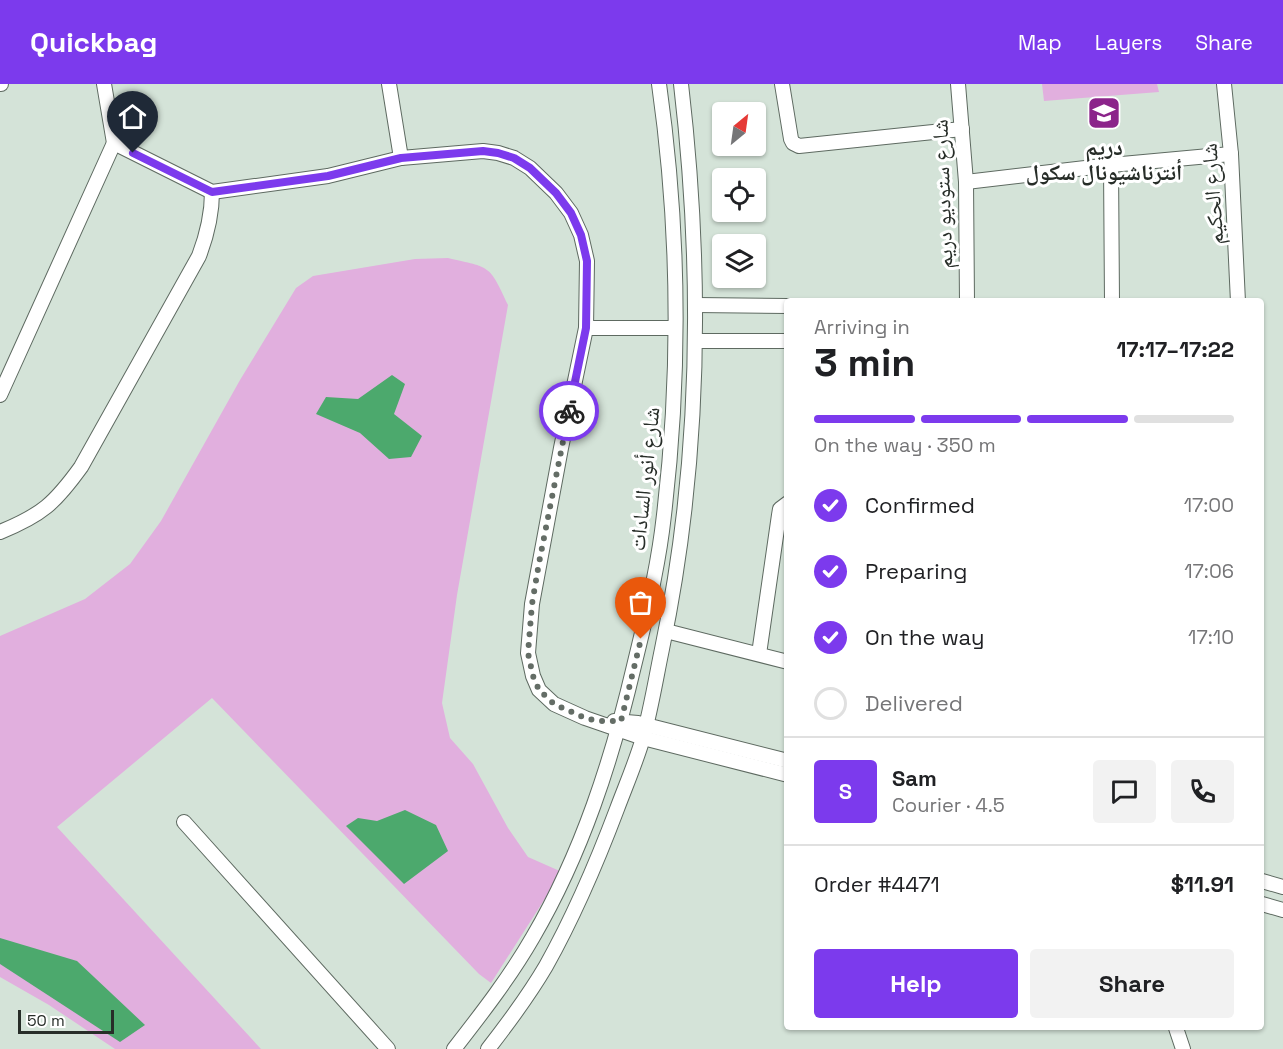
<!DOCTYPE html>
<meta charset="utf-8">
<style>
:root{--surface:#fff;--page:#f2f2f2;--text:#202124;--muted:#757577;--line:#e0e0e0;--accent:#7c3aed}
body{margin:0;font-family:"Space Grotesk","Noto Naskh Arabic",sans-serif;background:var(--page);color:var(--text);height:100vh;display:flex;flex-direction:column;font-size:22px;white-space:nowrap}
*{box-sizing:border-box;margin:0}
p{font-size:20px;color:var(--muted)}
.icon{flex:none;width:33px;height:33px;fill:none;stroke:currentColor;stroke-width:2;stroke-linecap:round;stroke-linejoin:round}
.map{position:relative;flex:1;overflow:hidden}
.panel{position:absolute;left:784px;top:214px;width:480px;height:732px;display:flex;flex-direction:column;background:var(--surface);border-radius:6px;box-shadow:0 2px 4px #0004}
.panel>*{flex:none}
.needle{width:39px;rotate:29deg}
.tools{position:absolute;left:712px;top:18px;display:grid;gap:12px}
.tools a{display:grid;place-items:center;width:54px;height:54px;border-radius:6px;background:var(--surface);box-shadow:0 2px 4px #0004;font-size:30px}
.scale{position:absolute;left:18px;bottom:15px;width:96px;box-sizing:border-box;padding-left:6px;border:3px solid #272d28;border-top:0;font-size:16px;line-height:21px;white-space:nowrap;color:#272d28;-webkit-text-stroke:4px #fff;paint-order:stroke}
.pin{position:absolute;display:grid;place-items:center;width:51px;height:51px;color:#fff;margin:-62px -26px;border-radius:50% 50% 50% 0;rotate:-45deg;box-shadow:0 0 6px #0007}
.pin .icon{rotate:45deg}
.courier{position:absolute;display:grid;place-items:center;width:60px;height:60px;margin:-30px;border:4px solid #7c3aed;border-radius:50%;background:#fff;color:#222;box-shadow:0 2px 8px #0007}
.summary em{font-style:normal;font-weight:700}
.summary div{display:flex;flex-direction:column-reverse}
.summary{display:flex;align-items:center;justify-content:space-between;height:102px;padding:0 30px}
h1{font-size:39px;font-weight:700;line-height:45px}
.bar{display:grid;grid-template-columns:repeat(4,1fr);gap:9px 6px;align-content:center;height:72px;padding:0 30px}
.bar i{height:8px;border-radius:4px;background:var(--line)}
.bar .selected{background:var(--accent)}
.bar p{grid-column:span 4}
.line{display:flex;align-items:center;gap:15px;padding:0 30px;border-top:2px solid var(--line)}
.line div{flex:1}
.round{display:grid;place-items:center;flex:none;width:63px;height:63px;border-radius:6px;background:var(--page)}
ol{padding:0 30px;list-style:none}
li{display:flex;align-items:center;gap:18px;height:66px}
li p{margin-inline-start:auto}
li .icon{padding:6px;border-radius:50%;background:var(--accent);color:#fff;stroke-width:4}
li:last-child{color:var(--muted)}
li i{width:33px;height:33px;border:3px solid var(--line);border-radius:50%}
.primary-button{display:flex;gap:12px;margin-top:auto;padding:12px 30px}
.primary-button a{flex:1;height:69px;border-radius:6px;background:var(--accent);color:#fff;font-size:24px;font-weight:700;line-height:69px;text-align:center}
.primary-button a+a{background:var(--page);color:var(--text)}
header{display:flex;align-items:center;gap:36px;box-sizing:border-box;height:84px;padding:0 30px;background:var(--accent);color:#fff}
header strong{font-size:28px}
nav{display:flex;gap:33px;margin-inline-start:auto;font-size:21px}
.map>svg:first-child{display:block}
.green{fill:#e1afde}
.water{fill:#4ca96d}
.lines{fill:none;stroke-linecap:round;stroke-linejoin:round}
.street-casing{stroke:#5e6a61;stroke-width:16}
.street{stroke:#fff;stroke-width:14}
.done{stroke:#646d66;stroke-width:6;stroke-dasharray:0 10.8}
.route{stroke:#7c3aed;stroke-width:8}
.labels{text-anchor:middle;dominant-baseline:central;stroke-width:6;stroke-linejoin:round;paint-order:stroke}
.poi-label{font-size:22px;font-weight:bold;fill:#272d28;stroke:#fff}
.street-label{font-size:22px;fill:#272d28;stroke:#fff}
</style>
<header>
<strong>Quickbag</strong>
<nav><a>Map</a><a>Layers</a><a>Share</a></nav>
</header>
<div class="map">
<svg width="1283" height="965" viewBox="0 0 1283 965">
<rect width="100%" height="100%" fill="#d4e3d8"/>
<g class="green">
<polygon points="1042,0 1157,0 1159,8 1044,17"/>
<path d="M448,174C491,184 489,180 508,221L457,511L442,619L450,654L473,680L508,744L528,773L562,788L491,899L479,890L212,614L57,743L261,965H115L49,921L0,893V552L85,515L130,480L161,437L240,296L296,204L313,192L415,175Z"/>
</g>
<g class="water">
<polygon points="392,291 405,300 394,330 422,352 411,373 389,375 360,349 316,330 326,313 358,315"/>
<polygon points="405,726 436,741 448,767 404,800 346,742 358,734 377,737"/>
<polygon points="0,854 77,877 145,941 120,958 0,880"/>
</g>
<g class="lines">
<defs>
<g id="street">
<polyline points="0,0 1,0"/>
<polyline points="104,0 114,59 212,108 328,92 401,74 483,67 498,69 514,74 530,84 556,109 571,129 581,151 587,177 586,244 561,364 532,520 528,569 533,592 539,606 554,620 585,634 643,654 788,691"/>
<polyline points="389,0 401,74"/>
<polyline points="782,0 791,55 793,59 799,62 962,45"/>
<polyline points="958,0 966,98 967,218"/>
<polyline points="1224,0 1231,70 1238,218"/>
<polyline points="1111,81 1112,218"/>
<polyline points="966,98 1111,81 1231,70"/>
<polyline points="696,221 788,222"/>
<polyline points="586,244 675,244"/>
<polyline points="695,257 788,257"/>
<polyline points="0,311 114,59"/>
<path d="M0,448C42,431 55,419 81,383L199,172C207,151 212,131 212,108"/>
<polyline points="666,547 788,578"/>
<polyline points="759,570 779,431 780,425 788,419"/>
<polyline points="614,637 638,639 788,677"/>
<polyline points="184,738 388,965"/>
<polyline points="1262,797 1283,803"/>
<polyline points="1262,820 1283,826"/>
<polyline points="1176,944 1183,965"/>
<path d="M454,965C482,929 510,893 533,853C582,769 612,676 634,582C645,537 656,492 662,447C681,299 680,148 659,0"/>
<path d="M488,965C509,938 529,911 546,882C574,832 597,778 617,725C626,701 636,678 643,654C651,625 656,594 662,565C701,379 703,188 681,0"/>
</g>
</defs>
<use href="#street" class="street-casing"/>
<use href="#street" class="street"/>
</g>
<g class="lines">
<polyline class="done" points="569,327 539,479 532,520 528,569 533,592 539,606 554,620 585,634 597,637 621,637 641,555"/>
<polyline class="route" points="133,69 212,108 328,92 401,74 483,67 498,69 514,74 530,84 556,109 571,129 581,151 587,177 586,244 569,327"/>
</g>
<defs>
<symbol id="school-square" viewBox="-11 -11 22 22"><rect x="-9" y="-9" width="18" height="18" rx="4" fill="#8b248a" stroke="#fff"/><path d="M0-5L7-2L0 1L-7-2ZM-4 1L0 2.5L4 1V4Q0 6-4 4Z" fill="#fff"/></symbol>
</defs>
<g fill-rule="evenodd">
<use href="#school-square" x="1085" y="10" width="38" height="38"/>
</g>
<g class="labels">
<g class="poi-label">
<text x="1104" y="63">دريم<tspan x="1104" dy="25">أنترناشيونال سكول</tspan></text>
</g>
<g class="street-label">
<text transform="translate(942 110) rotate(-92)">شارع ستوديو دريم</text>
<text transform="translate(1212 110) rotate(-94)">شارع الحكيم</text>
<text transform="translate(644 395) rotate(-84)">شارع أنور السادات</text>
</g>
</g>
</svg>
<div class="tools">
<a><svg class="needle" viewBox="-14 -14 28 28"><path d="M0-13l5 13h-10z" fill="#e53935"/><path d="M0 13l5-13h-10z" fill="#757577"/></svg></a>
<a><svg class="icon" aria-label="locate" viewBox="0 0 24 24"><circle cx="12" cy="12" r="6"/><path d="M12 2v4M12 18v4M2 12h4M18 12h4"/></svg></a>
<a><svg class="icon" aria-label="layers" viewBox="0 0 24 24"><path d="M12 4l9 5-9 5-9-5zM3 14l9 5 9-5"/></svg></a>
</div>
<div class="scale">50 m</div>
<div class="pin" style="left:641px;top:555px;background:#ea580c"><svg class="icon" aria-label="bag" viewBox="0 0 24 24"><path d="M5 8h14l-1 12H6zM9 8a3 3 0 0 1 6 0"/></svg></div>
<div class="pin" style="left:133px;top:69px;background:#1f2937"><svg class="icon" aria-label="home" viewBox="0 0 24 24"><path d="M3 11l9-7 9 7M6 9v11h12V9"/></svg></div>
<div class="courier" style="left:569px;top:327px"><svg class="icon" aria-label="bike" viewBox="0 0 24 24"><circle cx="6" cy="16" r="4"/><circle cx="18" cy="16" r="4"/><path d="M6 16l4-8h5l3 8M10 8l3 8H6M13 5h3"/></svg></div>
<section class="panel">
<div class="summary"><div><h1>3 min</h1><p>Arriving in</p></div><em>17:17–17:22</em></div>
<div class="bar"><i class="selected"></i><i class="selected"></i><i class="selected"></i><i></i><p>On the way · 350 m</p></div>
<ol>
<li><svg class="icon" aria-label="check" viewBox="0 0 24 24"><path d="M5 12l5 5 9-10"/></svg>Confirmed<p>17:00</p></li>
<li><svg class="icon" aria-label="check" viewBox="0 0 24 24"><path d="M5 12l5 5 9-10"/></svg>Preparing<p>17:06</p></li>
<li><svg class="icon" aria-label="check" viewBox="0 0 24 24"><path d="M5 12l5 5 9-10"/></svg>On the way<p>17:10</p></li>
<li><i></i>Delivered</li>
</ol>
<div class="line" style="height:108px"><b class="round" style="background:var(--accent);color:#fff">S</b><div><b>Sam</b><p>Courier · 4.5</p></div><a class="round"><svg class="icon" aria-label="chat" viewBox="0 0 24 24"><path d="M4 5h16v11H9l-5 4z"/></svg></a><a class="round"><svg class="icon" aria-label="phone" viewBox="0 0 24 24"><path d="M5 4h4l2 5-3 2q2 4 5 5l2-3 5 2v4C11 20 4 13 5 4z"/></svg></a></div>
<div class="line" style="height:78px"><div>Order #4471</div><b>$11.91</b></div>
<div class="primary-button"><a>Help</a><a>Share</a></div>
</section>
</div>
